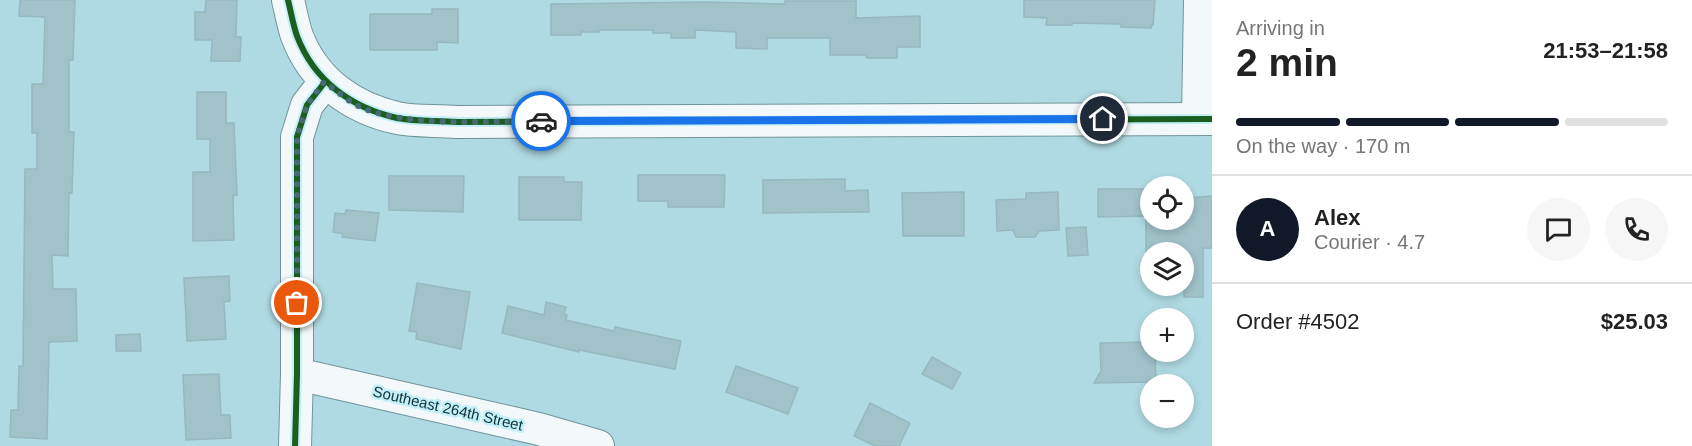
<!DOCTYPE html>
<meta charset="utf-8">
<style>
:root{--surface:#fff;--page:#f6f6f6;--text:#222;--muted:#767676;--line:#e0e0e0;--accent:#111827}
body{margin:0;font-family:Arial,sans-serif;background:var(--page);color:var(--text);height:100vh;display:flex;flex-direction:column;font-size:22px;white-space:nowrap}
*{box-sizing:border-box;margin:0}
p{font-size:20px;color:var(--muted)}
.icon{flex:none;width:33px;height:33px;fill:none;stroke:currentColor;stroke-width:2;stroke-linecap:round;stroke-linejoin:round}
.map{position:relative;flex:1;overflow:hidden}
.panel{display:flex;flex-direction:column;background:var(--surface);width:480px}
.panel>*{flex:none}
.fabs{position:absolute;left:1140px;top:176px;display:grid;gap:12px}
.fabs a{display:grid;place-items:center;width:54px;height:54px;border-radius:50%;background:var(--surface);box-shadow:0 3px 9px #0003;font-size:30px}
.pin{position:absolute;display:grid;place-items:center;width:51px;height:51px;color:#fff;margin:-26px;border:3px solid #fff;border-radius:50%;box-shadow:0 2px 6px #0007}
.courier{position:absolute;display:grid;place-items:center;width:60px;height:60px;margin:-30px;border:4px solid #1a73e8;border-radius:50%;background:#fff;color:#222;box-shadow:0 2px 8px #0007}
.overview em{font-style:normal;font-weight:600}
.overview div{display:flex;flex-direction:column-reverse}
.overview{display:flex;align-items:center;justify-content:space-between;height:102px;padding:0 24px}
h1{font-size:39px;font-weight:600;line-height:45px}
.bar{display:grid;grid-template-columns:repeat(4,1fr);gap:9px 6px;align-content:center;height:72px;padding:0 24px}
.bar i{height:8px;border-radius:4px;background:var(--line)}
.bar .on{background:var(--accent)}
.bar p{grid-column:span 4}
.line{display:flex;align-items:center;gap:15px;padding:0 24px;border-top:2px solid var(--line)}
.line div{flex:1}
.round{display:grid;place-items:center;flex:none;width:63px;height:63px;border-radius:32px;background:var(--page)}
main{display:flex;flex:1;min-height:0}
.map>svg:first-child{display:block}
.building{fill:#a1c2c9;stroke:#97b8c0;stroke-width:1.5}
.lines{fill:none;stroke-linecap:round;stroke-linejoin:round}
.minor-casing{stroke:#71949a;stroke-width:34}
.minor{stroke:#f3f9fb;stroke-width:32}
.cycleway-casing{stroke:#c3eff9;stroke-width:10}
.cycleway{stroke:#1b5e20;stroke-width:6}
.done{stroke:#496c74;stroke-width:6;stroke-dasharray:0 10.8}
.route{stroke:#1a73e8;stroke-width:8}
.labels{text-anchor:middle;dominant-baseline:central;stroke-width:5;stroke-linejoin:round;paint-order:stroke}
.street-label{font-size:15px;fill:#113138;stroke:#c3eff9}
</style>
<main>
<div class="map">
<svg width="1212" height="446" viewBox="0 0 1212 446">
<rect width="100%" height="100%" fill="#b0dae3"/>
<g class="building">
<polygon points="20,0 75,0 73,60 69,60 69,132 74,132 72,193 69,193 68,256 52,255 53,289 76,289 77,341 49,342 47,439 10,437 11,410 18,410 19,366 23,366 25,169 37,169 37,133 32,133 32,84 43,84 45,17 19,16"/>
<polygon points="206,0 237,0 236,37 241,37 240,61 211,61 212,40 195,40 195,12 205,12"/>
<polygon points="1024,0 1155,0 1153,25 1151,25 1151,28 1121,27 1121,24 1072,23 1072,25 1046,25 1047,18 1024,17"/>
<polygon points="785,1 856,1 856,18 920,16 920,47 897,47 897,58 867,58 865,55 830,55 830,38 767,38 767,49 736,48 736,32 695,30 695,38 671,38 671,33 653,33 653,30 599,30 599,32 581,32 581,35 551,35 551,4 706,2 785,4"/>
<polygon points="432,9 458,9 458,43 437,42 437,50 370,50 370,14 432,14"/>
<polygon points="197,92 226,92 226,123 234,123 237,195 233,195 234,240 193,241 193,172 210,172 210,139 197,139"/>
<polygon points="638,175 725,175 724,207 668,207 668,201 638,201"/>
<polygon points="389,176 464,176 463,212 389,210"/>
<polygon points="519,177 564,177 564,182 582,182 581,220 519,220"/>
<polygon points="845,179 845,191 868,190 869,212 763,213 763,180"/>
<polygon points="1098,189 1150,189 1150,216 1098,217"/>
<polygon points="964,192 964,236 903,236 902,193"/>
<polygon points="1058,192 1059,230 1039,231 1035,237 1016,237 1013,230 997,231 996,200 1026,199 1026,193"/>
<polygon points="1212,196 1212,248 1203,248 1203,297 1184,297 1184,252 1146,252 1146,219 1184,219 1184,216 1188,216 1187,198"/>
<polygon points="346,210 379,213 375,241 342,237 343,234 333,232 335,213 345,214"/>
<polygon points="1086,227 1088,255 1068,256 1066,228"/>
<polygon points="229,276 230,301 224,302 226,339 187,341 184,278"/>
<polygon points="417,283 470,292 461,349 416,339 417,332 409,331"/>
<polygon points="546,302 566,307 564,314 567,315 566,320 614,331 615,327 681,341 675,369 579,350 579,352 502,333 508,306 544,315"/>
<polygon points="140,334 141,351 116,351 116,335"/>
<polygon points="1150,342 1150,351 1155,351 1156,382 1094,383 1101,371 1100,343"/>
<polygon points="932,357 961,373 952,389 922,374"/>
<polygon points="736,366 798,388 788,414 726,392"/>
<polygon points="219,374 221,415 230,415 231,438 186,440 183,375"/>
<polygon points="870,403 910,423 899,446 875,446 854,436"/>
</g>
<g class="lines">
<defs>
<g id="minor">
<path d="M288,0C291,12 293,25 297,36C314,81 352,108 397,118C416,122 438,120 457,122L1212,119"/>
<polyline points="1198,119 1200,0"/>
<polyline points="297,374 539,429 598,446"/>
<polyline points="295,446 297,374 297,137 307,105 325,82"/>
</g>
</defs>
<use href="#minor" class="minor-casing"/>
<use href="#minor" class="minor"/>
<defs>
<g id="cycleway">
<path d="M288,0C291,12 293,25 297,36C314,81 352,108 397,118C416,122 438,120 457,122L1212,119"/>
<polyline points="295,446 297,374 297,137 307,105 325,82"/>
</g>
</defs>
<use href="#cycleway" class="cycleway-casing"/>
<use href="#cycleway" class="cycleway"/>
</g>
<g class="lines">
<path class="done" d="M297,303V137L307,105L324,82C335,89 346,100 358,106C404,128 489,121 541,121"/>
<polyline class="route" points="541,121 1103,119"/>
</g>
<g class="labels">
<g class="street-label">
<text transform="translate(448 408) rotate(13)">Southeast 264th Street</text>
</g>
</g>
</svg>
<div class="fabs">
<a><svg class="icon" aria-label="locate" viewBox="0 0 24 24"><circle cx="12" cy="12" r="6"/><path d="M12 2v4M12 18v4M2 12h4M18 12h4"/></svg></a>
<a><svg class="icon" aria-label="layers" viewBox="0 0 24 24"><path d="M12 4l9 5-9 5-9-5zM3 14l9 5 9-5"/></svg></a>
<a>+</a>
<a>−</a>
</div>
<div class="pin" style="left:297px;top:303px;background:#ea580c"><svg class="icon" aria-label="bag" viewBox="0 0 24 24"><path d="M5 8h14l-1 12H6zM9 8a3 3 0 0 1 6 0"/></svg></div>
<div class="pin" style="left:1103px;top:119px;background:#1f2937"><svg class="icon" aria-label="home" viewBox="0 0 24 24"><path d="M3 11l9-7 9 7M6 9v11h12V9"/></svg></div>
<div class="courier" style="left:541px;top:121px"><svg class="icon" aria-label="car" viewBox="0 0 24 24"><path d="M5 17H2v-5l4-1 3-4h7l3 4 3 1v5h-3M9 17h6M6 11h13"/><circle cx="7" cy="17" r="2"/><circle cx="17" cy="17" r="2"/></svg></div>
</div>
<section class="panel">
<div class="overview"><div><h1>2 min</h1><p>Arriving in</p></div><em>21:53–21:58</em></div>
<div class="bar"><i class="on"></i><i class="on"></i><i class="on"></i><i></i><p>On the way · 170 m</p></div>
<div class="line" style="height:108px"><b class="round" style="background:var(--accent);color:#fff">A</b><div><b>Alex</b><p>Courier · 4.7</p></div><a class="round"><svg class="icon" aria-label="chat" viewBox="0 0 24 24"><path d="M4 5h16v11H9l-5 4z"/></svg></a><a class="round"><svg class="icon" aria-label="phone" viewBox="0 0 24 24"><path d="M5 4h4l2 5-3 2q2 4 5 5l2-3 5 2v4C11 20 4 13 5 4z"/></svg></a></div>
<div class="line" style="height:78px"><div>Order #4502</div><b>$25.03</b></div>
</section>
</main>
